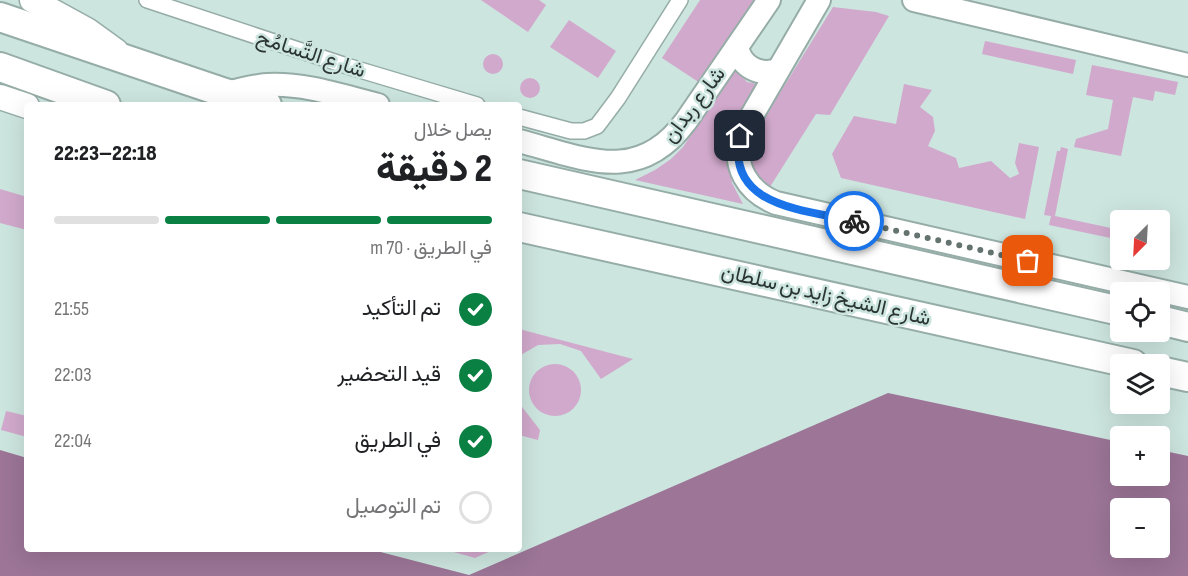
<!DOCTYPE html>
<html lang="ar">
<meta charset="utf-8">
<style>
:root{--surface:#fff;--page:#f2f2f2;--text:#202124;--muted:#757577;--line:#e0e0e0;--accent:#0b8043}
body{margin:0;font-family:"Sofia Sans Condensed",Vazirmatn,sans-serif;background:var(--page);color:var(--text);direction:rtl;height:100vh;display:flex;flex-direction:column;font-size:22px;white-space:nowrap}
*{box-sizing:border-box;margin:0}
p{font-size:20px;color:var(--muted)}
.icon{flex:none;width:33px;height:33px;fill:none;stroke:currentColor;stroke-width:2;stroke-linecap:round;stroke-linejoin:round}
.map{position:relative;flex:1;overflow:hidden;direction:ltr}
.panel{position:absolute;left:24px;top:102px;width:498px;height:450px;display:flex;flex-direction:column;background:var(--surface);border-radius:6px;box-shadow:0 6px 24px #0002;direction:rtl}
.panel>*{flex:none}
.needle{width:39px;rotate:204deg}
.fabs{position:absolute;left:1110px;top:210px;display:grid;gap:12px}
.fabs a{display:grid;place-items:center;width:60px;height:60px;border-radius:6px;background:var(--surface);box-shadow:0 6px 24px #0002;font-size:30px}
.pin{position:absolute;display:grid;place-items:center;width:51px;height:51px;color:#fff;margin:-26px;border-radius:12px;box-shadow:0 3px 9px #0006}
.courier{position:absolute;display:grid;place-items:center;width:60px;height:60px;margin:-30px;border:4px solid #1a73e8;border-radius:50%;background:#fff;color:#222;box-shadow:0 2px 8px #0007}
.head em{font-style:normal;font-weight:800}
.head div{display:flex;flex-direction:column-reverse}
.head{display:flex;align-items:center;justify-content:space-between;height:102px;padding:0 30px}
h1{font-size:39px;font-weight:800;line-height:45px}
.bar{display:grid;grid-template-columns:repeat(4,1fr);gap:9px 6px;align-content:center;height:72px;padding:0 30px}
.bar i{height:8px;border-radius:4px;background:var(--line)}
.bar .current{background:var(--accent)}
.bar p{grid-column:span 4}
ol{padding:0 30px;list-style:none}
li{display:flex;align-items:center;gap:18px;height:66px}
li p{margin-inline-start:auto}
li .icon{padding:6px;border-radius:50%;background:var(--accent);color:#fff;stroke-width:4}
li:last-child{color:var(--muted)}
li i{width:33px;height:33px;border:3px solid var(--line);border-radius:50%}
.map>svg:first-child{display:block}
.green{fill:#d1a9cc}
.water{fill:#9c7597;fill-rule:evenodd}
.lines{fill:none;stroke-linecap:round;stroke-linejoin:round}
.street-casing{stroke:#96ada7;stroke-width:18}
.secondary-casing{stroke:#96ada7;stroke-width:26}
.primary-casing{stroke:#96ada7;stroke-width:27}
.highway-casing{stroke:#96ada7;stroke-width:32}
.street{stroke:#fff;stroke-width:15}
.secondary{stroke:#fff;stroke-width:22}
.primary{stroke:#fff;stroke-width:24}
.highway{stroke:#fff;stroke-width:28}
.done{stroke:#64736f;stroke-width:6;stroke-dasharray:0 10.8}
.route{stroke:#1a73e8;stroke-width:8}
.labels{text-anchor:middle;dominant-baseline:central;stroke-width:5;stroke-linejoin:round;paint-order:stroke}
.street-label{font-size:21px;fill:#2b3532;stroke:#cde5df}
</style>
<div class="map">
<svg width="1188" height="576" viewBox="0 0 1188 576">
<rect width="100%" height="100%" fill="#cde5df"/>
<g class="green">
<polygon points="481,0 539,0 546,5 528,32"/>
<polygon points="700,0 754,0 700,83 662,58"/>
<polygon points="833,7 876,12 889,16 830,115 816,114 763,198 746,180 747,146"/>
<polygon points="569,20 616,51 598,78 550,47"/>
<polygon points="985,41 1076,60 1073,74 982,54"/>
<circle cx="493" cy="64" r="10"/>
<polygon points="1092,65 1178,82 1175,95 1155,91 1153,101 1133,97 1121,156 1074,147 1076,139 1108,129 1113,100 1086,95"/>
<polygon points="735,69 747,82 762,85 729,165 732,183 743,204 635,180 655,170 671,159 683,147"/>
<circle cx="530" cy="88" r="10"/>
<polygon points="904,84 932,90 920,107 933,117 935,131 928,146 956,158 959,168 991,161 1010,178 1019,174 1015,163 1019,143 1039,147 1025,219 841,178 832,154 854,116 896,124"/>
<polygon points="1061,147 1068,149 1055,216 1120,230 1120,240 1049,225 1051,216 1044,215 1057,151 1060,151"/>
<polygon points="0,189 27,197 27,230 0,223"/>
<polygon points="519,329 633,359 601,379 581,351 560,344 538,345 519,356"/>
<circle cx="555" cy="390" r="26"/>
<polygon points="519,403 540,430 538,440 519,435"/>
<polygon points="6,411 27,416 27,437 1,430"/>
<polygon points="443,549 495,549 475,558"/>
</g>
<path class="water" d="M888,393L1120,442V476H1160V450L1188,456V576H0V450L27,458V549H369L469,575ZM1120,508H1160V548H1120Z"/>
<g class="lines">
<defs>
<g id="street">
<polyline points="147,0 350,67 477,105"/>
<polyline points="519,117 571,131 584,131 597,126 618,98 680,0"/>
</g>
<g id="secondary">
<path d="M819,0L740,136C733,167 747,191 776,203L1188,297"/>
<polyline points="914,0 1188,65"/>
<path d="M737,47C741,67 759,76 778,70"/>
<path d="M226,93C240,90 254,86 267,85C305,83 342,96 378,105"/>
<path d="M519,141C584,158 638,186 686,121L769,0"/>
</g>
<g id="primary">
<polyline points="32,0 87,30 116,51"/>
<polyline points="0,97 27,106"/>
</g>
<g id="highway">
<polyline points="0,17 225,93 267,105"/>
<polyline points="0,67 106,105"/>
<polyline points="519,174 1120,311"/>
<polyline points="519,227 1133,364"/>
<polyline points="1160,320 1188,327"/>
<polyline points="1160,371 1188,377"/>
</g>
</defs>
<use href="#street" class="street-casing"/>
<use href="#secondary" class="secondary-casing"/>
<use href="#primary" class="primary-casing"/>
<use href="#highway" class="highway-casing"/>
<use href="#street" class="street"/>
<use href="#secondary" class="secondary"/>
<use href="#primary" class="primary"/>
<use href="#highway" class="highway"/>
</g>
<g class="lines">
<polyline class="done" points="854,221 1028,261"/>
<path class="route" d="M740,136C725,207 805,210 854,221"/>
</g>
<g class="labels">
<g class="street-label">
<text transform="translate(311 54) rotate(18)">شارع التَّسامُح</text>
<text transform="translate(694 105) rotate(-53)">شارع ربدان</text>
<text transform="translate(826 295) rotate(13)">شارع الشيخ زايد بن سلطان</text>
</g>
</g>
</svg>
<div class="fabs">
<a><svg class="needle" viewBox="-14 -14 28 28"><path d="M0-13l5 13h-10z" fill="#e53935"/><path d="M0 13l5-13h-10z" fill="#757577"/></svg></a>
<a><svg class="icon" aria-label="locate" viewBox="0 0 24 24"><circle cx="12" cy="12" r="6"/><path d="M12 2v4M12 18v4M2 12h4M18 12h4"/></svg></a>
<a><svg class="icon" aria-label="layers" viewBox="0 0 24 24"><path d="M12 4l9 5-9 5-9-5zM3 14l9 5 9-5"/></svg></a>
<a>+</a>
<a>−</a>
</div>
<div class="pin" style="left:1028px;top:261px;background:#ea580c"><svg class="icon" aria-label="bag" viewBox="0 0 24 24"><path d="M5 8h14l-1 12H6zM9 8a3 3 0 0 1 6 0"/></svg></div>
<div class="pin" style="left:740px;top:136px;background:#1f2937"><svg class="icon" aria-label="home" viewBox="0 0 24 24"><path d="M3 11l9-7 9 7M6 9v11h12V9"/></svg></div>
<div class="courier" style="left:854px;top:221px"><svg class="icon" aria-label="bike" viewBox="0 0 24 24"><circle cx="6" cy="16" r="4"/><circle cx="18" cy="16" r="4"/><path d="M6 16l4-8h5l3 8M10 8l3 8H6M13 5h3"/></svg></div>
<section class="panel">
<div class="head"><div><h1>2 دقيقة</h1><p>يصل خلال</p></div><em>22:18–22:23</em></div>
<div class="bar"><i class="current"></i><i class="current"></i><i class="current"></i><i></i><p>في الطريق · 70 m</p></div>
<ol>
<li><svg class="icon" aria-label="check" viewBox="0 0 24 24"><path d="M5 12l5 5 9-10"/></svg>تم التأكيد<p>21:55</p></li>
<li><svg class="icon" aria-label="check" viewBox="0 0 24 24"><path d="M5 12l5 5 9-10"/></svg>قيد التحضير<p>22:03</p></li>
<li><svg class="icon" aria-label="check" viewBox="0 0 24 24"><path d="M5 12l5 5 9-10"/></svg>في الطريق<p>22:04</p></li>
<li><i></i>تم التوصيل</li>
</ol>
</section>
</div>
